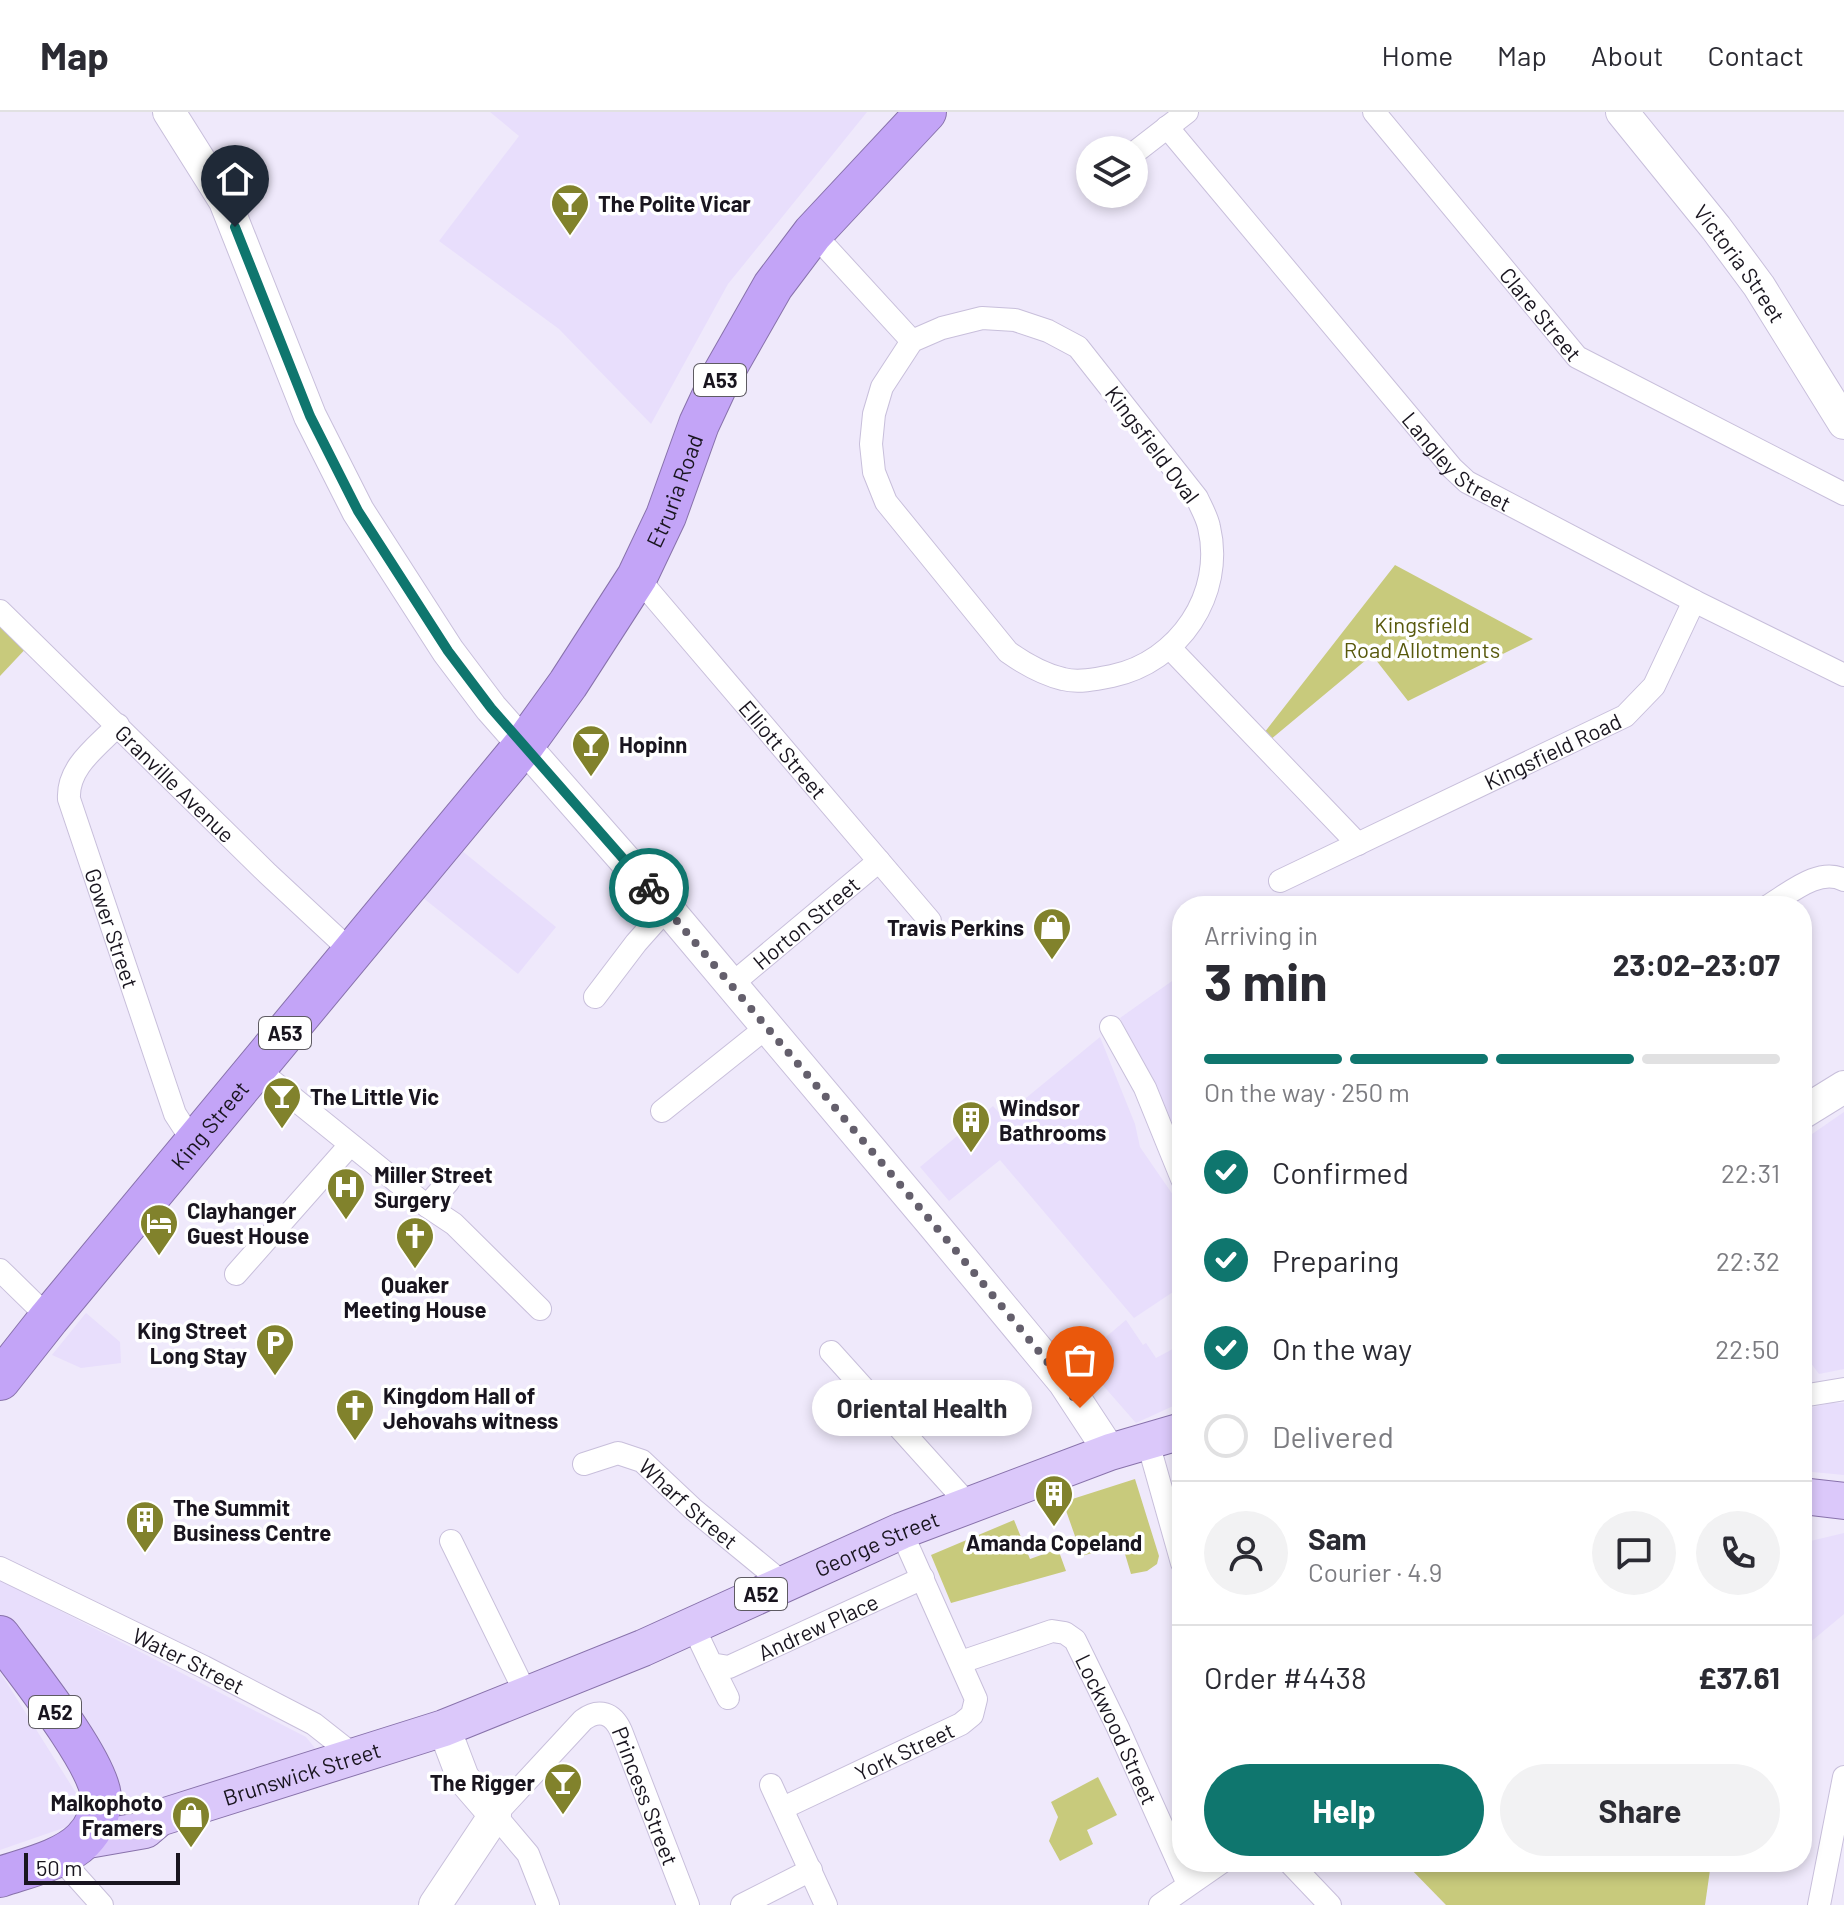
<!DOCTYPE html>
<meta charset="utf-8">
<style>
:root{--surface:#fff;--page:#f2f2f3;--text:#2b2b33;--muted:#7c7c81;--line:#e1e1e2;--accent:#0f766e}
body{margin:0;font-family:Barlow,sans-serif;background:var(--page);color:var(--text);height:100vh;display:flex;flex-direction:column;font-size:30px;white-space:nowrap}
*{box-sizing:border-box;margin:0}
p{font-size:26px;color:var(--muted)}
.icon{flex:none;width:44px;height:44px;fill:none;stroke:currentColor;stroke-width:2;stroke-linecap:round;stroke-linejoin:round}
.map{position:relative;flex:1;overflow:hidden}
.details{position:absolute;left:1172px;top:784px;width:640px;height:976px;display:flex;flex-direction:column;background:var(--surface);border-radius:32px;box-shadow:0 4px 12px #0003}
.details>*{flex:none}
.tools{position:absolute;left:1076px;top:24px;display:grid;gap:16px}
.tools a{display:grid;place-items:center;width:72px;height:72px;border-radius:50%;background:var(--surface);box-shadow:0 4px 12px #0003;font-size:40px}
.scale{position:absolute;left:24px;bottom:20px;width:156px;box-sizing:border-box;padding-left:8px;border:4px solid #19151f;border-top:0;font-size:22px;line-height:28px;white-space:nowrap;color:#19151f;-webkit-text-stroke:6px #fff;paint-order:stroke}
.pin{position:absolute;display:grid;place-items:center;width:68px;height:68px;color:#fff;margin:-82px -34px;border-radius:50% 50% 50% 0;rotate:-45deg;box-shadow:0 0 8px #0007}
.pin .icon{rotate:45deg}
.courier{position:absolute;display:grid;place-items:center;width:80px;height:80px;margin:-40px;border:6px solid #0f766e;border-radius:50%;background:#fff;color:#222;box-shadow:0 2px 10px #0007}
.bubble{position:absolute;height:56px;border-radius:28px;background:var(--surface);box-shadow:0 4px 12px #0003;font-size:26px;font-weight:700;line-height:56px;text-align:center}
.headline em{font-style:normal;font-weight:700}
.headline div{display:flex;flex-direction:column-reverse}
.headline{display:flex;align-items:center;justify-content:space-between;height:136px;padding:0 32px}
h1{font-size:52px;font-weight:700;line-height:60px}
.bar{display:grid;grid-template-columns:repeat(4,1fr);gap:12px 8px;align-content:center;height:96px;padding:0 32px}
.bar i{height:10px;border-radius:6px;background:var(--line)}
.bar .selected{background:var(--accent)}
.bar p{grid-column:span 4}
.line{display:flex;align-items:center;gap:20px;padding:0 32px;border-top:2px solid var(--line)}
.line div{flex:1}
.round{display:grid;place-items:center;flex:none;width:84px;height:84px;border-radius:42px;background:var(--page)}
ol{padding:0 32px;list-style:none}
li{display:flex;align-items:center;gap:24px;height:88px}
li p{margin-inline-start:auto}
li .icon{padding:8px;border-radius:50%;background:var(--accent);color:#fff;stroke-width:4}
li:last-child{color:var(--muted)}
li i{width:44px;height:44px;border:4px solid var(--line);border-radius:50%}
.cta{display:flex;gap:16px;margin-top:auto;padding:16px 32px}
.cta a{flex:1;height:92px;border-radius:48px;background:var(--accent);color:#fff;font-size:32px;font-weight:700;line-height:92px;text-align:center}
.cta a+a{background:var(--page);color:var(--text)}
header{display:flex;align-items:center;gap:48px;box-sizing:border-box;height:112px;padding:0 40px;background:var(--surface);border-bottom:2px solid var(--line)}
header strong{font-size:38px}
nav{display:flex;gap:44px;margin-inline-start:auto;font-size:28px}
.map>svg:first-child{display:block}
.built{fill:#e8defc}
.green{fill:#c8ca7c}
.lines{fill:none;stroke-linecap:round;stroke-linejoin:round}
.street-casing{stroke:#c8bfdb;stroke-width:24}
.secondary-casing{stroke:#c8bfdb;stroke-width:34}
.primary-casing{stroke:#8872ab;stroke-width:38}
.highway-casing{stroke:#8872ab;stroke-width:42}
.street{stroke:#fff;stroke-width:22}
.secondary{stroke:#fff;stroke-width:32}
.primary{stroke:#dbc8fa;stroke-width:36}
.highway{stroke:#c3a4f7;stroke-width:40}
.done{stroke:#645f6c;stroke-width:8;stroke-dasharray:0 14.4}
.route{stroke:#0f766e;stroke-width:10}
.labels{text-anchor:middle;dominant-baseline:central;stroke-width:7;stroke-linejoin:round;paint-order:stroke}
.shield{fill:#fff;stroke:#5e5b62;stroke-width:2}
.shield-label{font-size:20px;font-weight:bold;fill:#19151f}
.poi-label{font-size:22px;font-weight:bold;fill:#19151f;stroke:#fff;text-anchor:start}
.street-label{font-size:22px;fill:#19151f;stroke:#fff}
.park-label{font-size:22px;fill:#58590c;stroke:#fff}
</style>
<header>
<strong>Map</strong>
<nav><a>Home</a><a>Map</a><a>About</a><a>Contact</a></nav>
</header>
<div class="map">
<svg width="1844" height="1793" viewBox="0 0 1844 1793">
<rect width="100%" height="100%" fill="#efe9fb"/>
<g class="built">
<polygon points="490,0 867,0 728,172 651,312 559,217 439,129 519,24"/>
<polygon points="461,738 556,815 518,862 422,785"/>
<polygon points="1182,862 1182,1044 1173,1012 1120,906"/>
<polygon points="1100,925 1135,1012 1140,1035 1182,1096 1182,1174 1134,1206 1000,1048 949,1089 920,1055 993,994 1003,1005"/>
<polygon points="1844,1000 1844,1257 1819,1262 1802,1239 1802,1029"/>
<polygon points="86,1201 120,1230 121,1251 81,1256 52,1243"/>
<polygon points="1126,1208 1143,1233 1146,1231 1156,1246 1182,1232 1182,1290 1136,1311 1080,1247"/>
<polygon points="1830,1291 1844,1291 1844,1363 1802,1359 1802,1298"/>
<polygon points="1844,1421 1844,1502 1802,1537 1802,1431"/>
<polygon points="0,1468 306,1625 319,1641 138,1699 119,1684 0,1506"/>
<polygon points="0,1560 81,1689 78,1706 72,1713 0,1738"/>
</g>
<g class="green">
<polygon points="1395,453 1533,527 1408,589 1372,543 1270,628 1264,621"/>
<polygon points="0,501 32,530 0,564"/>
<polygon points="1135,1367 1159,1444 1157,1452 1147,1459 1131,1462 1122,1432 1082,1444 1063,1390"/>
<polygon points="1014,1408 1030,1447 1058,1437 1066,1459 951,1491 931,1443"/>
<polygon points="1098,1665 1117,1703 1087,1718 1093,1732 1060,1749 1049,1729 1058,1705 1051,1690"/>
<polygon points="1404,1750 1689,1750 1710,1758 1705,1793 1446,1793"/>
</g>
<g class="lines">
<defs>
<g id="street">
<path id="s1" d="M1374,0L1577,245L1844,382"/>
<path id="s2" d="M1167,15L1452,356L1467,370L1694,489L1844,563"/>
<polyline points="1134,41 1187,0"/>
<polyline points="813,121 912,229"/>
<path d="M982,206L1015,208L1048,219L1078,235L1197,386C1201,395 1207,405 1209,415C1225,482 1179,550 1112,564C1097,567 1078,571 1063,567C1042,562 1025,552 1008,540L886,390L874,360L871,332L874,302L882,275L912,229L942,216Z"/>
<path id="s3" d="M637,465L930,809"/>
<path id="s4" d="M0,499L268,762L352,840"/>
<polyline points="1170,536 1358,732"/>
<path id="s5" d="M118,613C97,635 67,655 69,687L175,1002L188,1022L196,1028"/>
<path id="s6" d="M1280,769L1625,604L1654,574L1694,489"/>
<path d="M1768,794C1790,781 1819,755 1844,768"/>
<path id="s7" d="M732,872L879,749"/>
<polyline points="595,885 636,831 667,796"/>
<polyline points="1111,915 1145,976 1182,1067"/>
<polyline points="256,956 427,1094 454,1112 540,1197"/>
<polyline points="662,999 767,915"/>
<polyline points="427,1094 448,1070"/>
<polyline points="0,1158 49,1206"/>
<polyline points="236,1162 350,1033"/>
<polyline points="831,1240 968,1392"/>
<polyline points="1802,1284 1844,1277"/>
<polyline points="1147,1327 1182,1451"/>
<path id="s8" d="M584,1352L618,1341L642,1349L693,1397L783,1471"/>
<polyline points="451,1429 527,1584"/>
<path id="s9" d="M0,1456L204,1555L314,1612L347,1638L363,1642"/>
<path id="s10" d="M693,1514L711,1552L729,1555L923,1466"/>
<path id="s11" d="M961,1550L1052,1519L1065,1521L1075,1528L1118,1616L1188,1772"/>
<polyline points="711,1552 728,1586"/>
<polyline points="771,1673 826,1793"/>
<path id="s12" d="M783,1696L961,1612L972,1603L976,1587L901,1419"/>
<polyline points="58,1744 102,1793"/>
<polyline points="1289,1750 1330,1793"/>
<path id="s13" d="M548,1793L528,1742L495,1703L583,1608C599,1596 613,1601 621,1619L688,1793"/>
<polyline points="742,1793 811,1758"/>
<polyline points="1160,1793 1222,1750"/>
<polyline points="1819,1793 1844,1665"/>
</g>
<g id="secondary">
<polyline points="169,0 225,89 310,304 358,399 448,539 491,596 667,796 933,1112 1064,1270 1110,1340"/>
<path id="s14" d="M1622,0L1716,116L1759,174L1844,311"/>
<polyline points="1802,1001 1844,975"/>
<polyline points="435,1793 495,1703 463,1666 444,1616"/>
</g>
<g id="primary">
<polyline points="1802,1384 1844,1389"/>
<path id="s15" d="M82,1729L145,1718L159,1706L444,1616L643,1536L901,1419L1110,1340L1182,1319"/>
</g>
<g id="highway">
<path id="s16" d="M0,1268L49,1206L524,633L568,572L637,465L666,404L699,312L720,267L773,174L813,121L926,0"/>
<path d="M0,1524C24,1557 97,1647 101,1684C102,1700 94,1717 83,1728C63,1748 26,1756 0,1765"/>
</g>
</defs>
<use href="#street" class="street-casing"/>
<use href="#secondary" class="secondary-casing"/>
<use href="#primary" class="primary-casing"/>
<use href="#highway" class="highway-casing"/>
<use href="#street" class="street"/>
<use href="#secondary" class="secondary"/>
<use href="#primary" class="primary"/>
<use href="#highway" class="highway"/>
</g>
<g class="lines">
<polyline class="done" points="649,776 952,1134 1064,1270 1080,1296"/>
<polyline class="route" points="235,115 310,304 358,399 448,539 491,596 649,776"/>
</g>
<defs>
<symbol id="bar-pin" viewBox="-11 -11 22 30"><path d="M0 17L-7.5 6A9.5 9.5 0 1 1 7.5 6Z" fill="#81822c" stroke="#fff"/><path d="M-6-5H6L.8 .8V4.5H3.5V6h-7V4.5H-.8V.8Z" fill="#fff"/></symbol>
<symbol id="shop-pin" viewBox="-11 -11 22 30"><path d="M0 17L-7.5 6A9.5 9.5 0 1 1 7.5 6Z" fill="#81822c" stroke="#fff"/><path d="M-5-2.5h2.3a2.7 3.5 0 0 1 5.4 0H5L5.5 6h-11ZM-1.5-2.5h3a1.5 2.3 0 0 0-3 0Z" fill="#fff"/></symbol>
<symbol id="building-pin" viewBox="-11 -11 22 30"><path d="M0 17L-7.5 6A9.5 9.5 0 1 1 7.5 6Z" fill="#81822c" stroke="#fff"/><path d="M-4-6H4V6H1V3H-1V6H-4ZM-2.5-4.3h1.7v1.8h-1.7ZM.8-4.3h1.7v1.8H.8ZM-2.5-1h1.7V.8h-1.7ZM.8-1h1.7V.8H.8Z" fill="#fff"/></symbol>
<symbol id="hospital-pin" viewBox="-11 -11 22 30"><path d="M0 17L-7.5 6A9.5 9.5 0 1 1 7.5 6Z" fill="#81822c" stroke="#fff"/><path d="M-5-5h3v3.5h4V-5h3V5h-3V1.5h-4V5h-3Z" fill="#fff"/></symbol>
<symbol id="hotel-pin" viewBox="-11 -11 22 30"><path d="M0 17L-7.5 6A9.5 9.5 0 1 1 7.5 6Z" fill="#81822c" stroke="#fff"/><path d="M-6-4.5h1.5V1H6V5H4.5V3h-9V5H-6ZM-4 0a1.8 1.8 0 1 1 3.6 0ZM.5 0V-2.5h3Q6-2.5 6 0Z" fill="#fff"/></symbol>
<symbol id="church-pin" viewBox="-11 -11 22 30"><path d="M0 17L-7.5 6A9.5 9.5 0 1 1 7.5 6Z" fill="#81822c" stroke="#fff"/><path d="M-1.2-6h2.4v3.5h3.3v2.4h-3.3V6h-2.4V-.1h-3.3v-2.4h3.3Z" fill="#fff"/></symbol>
<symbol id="parking-pin" viewBox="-11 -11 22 30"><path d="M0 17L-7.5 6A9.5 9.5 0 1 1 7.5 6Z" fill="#81822c" stroke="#fff"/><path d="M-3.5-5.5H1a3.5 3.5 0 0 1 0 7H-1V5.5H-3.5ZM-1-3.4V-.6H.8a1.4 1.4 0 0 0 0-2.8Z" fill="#fff"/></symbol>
</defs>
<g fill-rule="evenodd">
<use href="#bar-pin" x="548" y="69" width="44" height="60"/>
<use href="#bar-pin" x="569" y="610" width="44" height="60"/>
<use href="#shop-pin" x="1030" y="793" width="44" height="60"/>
<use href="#bar-pin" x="260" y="962" width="44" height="60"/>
<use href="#building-pin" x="949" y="986" width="44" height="60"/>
<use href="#hospital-pin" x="324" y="1053" width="44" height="60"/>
<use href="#hotel-pin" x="137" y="1089" width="44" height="60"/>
<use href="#church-pin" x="393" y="1102" width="44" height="60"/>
<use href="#parking-pin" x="253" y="1209" width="44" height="60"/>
<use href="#church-pin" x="333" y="1274" width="44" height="60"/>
<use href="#building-pin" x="1032" y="1360" width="44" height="60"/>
<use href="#building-pin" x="123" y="1386" width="44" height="60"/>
<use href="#bar-pin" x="541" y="1648" width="44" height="60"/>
<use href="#shop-pin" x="169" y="1681" width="44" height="60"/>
</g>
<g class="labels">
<g class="shield">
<rect x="694" y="252" width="52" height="32" rx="6"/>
<rect x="259" y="905" width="52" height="32" rx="6"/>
<rect x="735" y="1466" width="52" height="32" rx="6"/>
<rect x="29" y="1584" width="52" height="32" rx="6"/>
</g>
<g class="shield-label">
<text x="720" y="268">A53</text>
<text x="285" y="921">A53</text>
<text x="761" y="1482">A52</text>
<text x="55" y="1600">A52</text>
</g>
<g class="poi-label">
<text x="598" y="91">The Polite Vicar</text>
<text x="619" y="632">Hopinn</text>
<text x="1024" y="815" text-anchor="end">Travis Perkins</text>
<text x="310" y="984">The Little Vic</text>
<text x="999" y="995">Windsor<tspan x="999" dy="25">Bathrooms</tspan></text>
<text x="374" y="1062">Miller Street<tspan x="374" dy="25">Surgery</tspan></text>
<text x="187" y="1098">Clayhanger<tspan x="187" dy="25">Guest House</tspan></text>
<text x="415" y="1172" text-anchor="middle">Quaker<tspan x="415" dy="25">Meeting House</tspan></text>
<text x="247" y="1218" text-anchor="end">King Street<tspan x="247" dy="25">Long Stay</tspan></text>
<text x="383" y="1283">Kingdom Hall of<tspan x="383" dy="25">Jehovahs witness</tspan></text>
<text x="173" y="1395">The Summit<tspan x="173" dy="25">Business Centre</tspan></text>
<text x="1054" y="1430" text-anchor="middle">Amanda Copeland</text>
<text x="535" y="1670" text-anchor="end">The Rigger</text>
<text x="163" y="1690" text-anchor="end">Malkophoto<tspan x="163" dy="25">Framers</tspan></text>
</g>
<g class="street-label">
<text stroke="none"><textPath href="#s14" startOffset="192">Victoria Street</textPath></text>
<text stroke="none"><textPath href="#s1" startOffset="262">Clare Street</textPath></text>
<text transform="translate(1153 332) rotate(53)">Kingsfield Oval</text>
<text stroke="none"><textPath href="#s2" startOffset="444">Langley Street</textPath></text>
<text stroke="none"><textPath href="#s16" startOffset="1120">Etruria Road</textPath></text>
<text stroke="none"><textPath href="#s3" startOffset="226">Elliott Street</textPath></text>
<text stroke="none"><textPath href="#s6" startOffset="302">Kingsfield Road</textPath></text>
<text stroke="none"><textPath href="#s4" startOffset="246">Granville Avenue</textPath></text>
<text stroke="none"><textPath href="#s7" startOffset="96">Horton Street</textPath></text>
<text stroke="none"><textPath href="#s5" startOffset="228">Gower Street</textPath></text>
<text stroke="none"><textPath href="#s16" startOffset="330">King Street</textPath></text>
<text stroke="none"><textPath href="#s8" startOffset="124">Wharf Street</textPath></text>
<text stroke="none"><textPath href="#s15" startOffset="852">George Street</textPath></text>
<text stroke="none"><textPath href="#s10" startOffset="158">Andrew Place</textPath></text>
<text stroke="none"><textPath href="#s9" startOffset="210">Water Street</textPath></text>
<text stroke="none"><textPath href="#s11" startOffset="220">Lockwood Street</textPath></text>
<text stroke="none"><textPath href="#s12" startOffset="134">York Street</textPath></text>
<text stroke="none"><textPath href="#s15" startOffset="232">Brunswick Street</textPath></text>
<text stroke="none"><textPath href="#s13" startOffset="352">Princess Street</textPath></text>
</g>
<g class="park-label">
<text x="1422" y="512">Kingsfield<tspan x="1422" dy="25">Road Allotments</tspan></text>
</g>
</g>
</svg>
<div class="tools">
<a><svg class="icon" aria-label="layers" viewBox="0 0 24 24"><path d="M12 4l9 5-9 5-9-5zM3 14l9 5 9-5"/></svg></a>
</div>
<div class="scale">50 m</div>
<div class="pin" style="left:1080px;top:1296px;background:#ea580c"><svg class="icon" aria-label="bag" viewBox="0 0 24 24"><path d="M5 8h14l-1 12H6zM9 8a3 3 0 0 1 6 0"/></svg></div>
<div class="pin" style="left:235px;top:115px;background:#1f2937"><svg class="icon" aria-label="home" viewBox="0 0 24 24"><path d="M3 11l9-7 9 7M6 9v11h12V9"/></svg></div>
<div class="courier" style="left:649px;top:776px"><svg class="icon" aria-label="bike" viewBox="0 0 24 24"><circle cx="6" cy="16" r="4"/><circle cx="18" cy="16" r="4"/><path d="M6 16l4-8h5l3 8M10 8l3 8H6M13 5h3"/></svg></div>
<div class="bubble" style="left:812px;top:1268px;width:220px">Oriental Health</div>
<section class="details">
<div class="headline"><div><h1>3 min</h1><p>Arriving in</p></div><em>23:02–23:07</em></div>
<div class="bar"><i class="selected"></i><i class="selected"></i><i class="selected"></i><i></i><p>On the way · 250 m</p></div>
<ol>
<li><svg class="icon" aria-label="check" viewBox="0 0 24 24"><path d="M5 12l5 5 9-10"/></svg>Confirmed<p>22:31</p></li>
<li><svg class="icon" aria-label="check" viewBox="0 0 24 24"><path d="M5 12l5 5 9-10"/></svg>Preparing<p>22:32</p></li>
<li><svg class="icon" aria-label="check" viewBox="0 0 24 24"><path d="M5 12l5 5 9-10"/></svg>On the way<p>22:50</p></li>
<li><i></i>Delivered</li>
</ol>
<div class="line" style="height:144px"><a class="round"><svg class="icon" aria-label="person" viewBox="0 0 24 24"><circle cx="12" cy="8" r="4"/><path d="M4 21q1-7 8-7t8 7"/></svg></a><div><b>Sam</b><p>Courier · 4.9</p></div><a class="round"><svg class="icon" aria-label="chat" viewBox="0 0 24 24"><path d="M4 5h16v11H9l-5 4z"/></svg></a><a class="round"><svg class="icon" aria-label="phone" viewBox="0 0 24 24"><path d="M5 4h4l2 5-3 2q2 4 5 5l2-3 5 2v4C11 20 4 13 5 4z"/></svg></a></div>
<div class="line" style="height:104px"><div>Order #4438</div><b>£37.61</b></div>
<div class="cta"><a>Help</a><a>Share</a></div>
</section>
</div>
